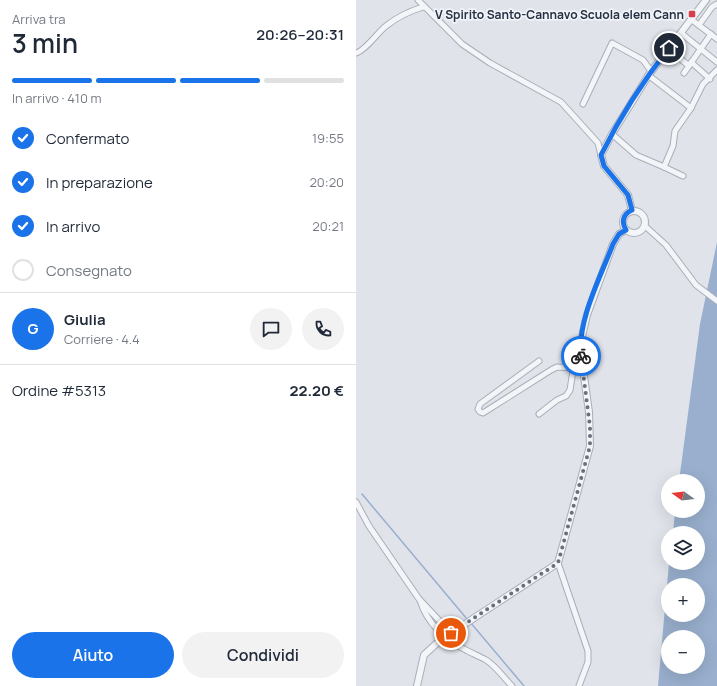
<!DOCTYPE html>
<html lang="it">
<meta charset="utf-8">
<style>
:root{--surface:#fff;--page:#f2f2f3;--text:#1f2937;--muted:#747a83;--line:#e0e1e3;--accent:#1a73e8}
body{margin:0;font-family:Manrope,sans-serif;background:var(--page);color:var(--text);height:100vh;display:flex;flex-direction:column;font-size:15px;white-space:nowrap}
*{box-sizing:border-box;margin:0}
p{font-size:13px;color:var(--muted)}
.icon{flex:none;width:22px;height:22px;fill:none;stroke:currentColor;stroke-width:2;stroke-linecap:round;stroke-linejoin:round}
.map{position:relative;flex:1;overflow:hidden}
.drawer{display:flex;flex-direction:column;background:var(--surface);width:356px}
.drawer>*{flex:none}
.needle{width:26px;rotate:284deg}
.fabs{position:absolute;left:305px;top:474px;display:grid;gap:8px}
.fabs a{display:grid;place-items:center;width:44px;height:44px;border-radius:50%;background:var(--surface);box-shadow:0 4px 16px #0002;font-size:20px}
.pin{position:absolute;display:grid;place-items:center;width:34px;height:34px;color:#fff;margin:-17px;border:2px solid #fff;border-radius:50%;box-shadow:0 1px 4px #0007}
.courier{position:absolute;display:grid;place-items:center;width:40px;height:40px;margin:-20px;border:3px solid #1a73e8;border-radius:50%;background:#fff;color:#222;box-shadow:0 1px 5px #0007}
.headline em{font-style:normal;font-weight:600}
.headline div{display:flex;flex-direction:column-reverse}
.headline{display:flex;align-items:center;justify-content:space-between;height:68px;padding:0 12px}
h1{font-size:26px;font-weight:600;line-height:30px}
.bar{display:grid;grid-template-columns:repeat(4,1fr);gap:6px 4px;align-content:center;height:48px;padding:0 12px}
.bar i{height:5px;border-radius:3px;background:var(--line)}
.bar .current{background:var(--accent)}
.bar p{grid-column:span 4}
.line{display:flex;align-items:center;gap:10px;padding:0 12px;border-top:1px solid var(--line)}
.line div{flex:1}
.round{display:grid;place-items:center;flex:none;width:42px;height:42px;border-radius:21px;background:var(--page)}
ol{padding:0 12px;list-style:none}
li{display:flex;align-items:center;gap:12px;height:44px}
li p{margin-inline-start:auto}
li .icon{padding:4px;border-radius:50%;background:var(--accent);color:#fff;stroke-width:4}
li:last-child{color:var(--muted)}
li i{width:22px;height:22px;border:2px solid var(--line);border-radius:50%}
.primary-button{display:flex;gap:8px;margin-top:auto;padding:8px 12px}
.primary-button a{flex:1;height:46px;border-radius:24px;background:var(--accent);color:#fff;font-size:16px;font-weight:600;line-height:46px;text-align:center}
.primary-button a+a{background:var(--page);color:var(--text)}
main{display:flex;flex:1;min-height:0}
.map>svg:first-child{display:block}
.water{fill:#99afcd;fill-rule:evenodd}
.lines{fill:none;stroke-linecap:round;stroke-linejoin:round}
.stream{stroke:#99afcd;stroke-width:1.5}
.minor-casing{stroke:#a9aeb8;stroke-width:7}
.tertiary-casing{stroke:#a9aeb8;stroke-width:8}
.minor{stroke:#f3f5f8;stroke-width:5}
.tertiary{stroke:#f3f5f8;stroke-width:6}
.tertiary-bridge-casing{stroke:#a9aeb8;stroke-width:8;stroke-linecap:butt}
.tertiary-bridge{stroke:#f3f5f8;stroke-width:6}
.done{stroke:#686f7d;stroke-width:4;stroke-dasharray:0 7.2}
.route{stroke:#1a73e8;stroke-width:5}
.poi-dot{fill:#d73d4b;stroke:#f0f3f7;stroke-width:1.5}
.labels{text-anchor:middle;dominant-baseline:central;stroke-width:3.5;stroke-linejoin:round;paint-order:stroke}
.poi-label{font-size:12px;font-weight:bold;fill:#283043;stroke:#f0f3f7;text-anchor:end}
</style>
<main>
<section class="drawer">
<div class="headline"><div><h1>3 min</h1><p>Arriva tra</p></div><em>20:26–20:31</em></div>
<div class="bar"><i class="current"></i><i class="current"></i><i class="current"></i><i></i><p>In arrivo · 410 m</p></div>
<ol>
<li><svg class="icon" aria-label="check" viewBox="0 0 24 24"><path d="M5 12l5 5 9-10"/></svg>Confermato<p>19:55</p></li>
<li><svg class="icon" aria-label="check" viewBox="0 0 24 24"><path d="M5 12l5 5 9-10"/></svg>In preparazione<p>20:20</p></li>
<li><svg class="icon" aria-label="check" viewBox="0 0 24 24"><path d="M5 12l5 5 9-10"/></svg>In arrivo<p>20:21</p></li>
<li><i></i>Consegnato</li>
</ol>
<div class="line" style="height:72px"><b class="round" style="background:var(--accent);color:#fff">G</b><div><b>Giulia</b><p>Corriere · 4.4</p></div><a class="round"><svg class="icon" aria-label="chat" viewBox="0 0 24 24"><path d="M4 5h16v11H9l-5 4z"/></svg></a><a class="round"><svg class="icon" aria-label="phone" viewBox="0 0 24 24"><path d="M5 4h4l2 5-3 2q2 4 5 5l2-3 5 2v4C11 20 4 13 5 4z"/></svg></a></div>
<div class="line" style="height:52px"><div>Ordine #5313</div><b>22.20 €</b></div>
<div class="primary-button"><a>Aiuto</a><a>Condividi</a></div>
</section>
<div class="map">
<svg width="361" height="686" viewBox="0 0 361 686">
<rect width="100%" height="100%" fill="#e0e4ea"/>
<path class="water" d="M361,242V686H302L313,563H342V533H317L319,511H342V481H323L344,324ZM312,585H342V615H312ZM312,637H342V667H312Z"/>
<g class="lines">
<g class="stream">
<polyline points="6,494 111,619"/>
<polyline points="114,622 168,686"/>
</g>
<defs>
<g id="minor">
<polyline points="62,0 106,44 134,63 205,102 242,143 245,155"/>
<polyline points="336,20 361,39"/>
<polyline points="343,25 356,7 361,4"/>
<polyline points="325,33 361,62"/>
<polyline points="313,49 333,66"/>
<path d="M0,53C9,51 22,32 30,26C41,17 54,11 67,7"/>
<polyline points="335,62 354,79"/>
<polyline points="328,73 355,34"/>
<polyline points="292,75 335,108"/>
<polyline points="227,104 256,43 287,60 295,71"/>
<polyline points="256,134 280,155 308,167"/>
<polyline points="327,176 308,167 317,146 319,131 335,108 347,84 361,70"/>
<polyline points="289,226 310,245 340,285 361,301"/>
<polyline points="183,361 124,404 122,409 124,412 127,413 195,370 201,367 217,368"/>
<polyline points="183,414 201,400 210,396 214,390 218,364 224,348"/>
<polyline points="0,502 13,526 63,599 95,633"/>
<polyline points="202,563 232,651 232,662 223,686"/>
<path d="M64,600C70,621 88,640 108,649C115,653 123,656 130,660C140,666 148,678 156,686"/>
</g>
<g id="tertiary">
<circle cx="278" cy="222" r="11"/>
<polyline points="276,211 272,195 248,166 245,155 256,134 294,73 350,0"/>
<polyline points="118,618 202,563 234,446 233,412 224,347 227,332 231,315 257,244 263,234 270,230"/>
<polyline points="61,686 68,655 80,644"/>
</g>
</defs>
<use href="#minor" class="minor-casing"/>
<use href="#tertiary" class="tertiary-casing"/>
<use href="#minor" class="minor"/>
<use href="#tertiary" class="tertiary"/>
<defs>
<polyline id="tertiary-bridge" points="80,644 118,618"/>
</defs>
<use href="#tertiary-bridge" class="tertiary-bridge-casing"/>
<use href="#tertiary-bridge" class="tertiary-bridge"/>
</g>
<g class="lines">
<polyline class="done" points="95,633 202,563 234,446 234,427 225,356"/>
<path class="route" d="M225,356C221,321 245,276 257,244L263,234L270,230C265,222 267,214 276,210L272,195L248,166L245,155C264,117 287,81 313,48"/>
</g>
<rect class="poi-dot" x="332" y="10" width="8" height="8" rx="2"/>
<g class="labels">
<g class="poi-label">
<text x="328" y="14">V Spirito Santo-Cannavo Scuola elem Cann</text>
</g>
</g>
</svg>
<div class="fabs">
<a><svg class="needle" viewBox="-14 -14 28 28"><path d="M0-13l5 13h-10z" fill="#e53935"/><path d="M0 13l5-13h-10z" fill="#747a83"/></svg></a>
<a><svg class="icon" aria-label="layers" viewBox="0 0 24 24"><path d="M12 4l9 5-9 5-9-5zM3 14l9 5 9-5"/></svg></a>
<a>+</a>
<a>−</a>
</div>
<div class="pin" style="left:95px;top:633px;background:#ea580c"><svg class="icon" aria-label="bag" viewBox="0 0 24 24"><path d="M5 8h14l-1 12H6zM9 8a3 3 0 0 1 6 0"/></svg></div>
<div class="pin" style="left:313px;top:48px;background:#1f2937"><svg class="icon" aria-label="home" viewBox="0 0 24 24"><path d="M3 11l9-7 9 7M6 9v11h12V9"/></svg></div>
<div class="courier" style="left:225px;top:356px"><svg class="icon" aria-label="bike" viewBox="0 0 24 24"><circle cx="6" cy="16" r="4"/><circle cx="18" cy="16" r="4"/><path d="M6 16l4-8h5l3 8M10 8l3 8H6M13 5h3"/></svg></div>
</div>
</main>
